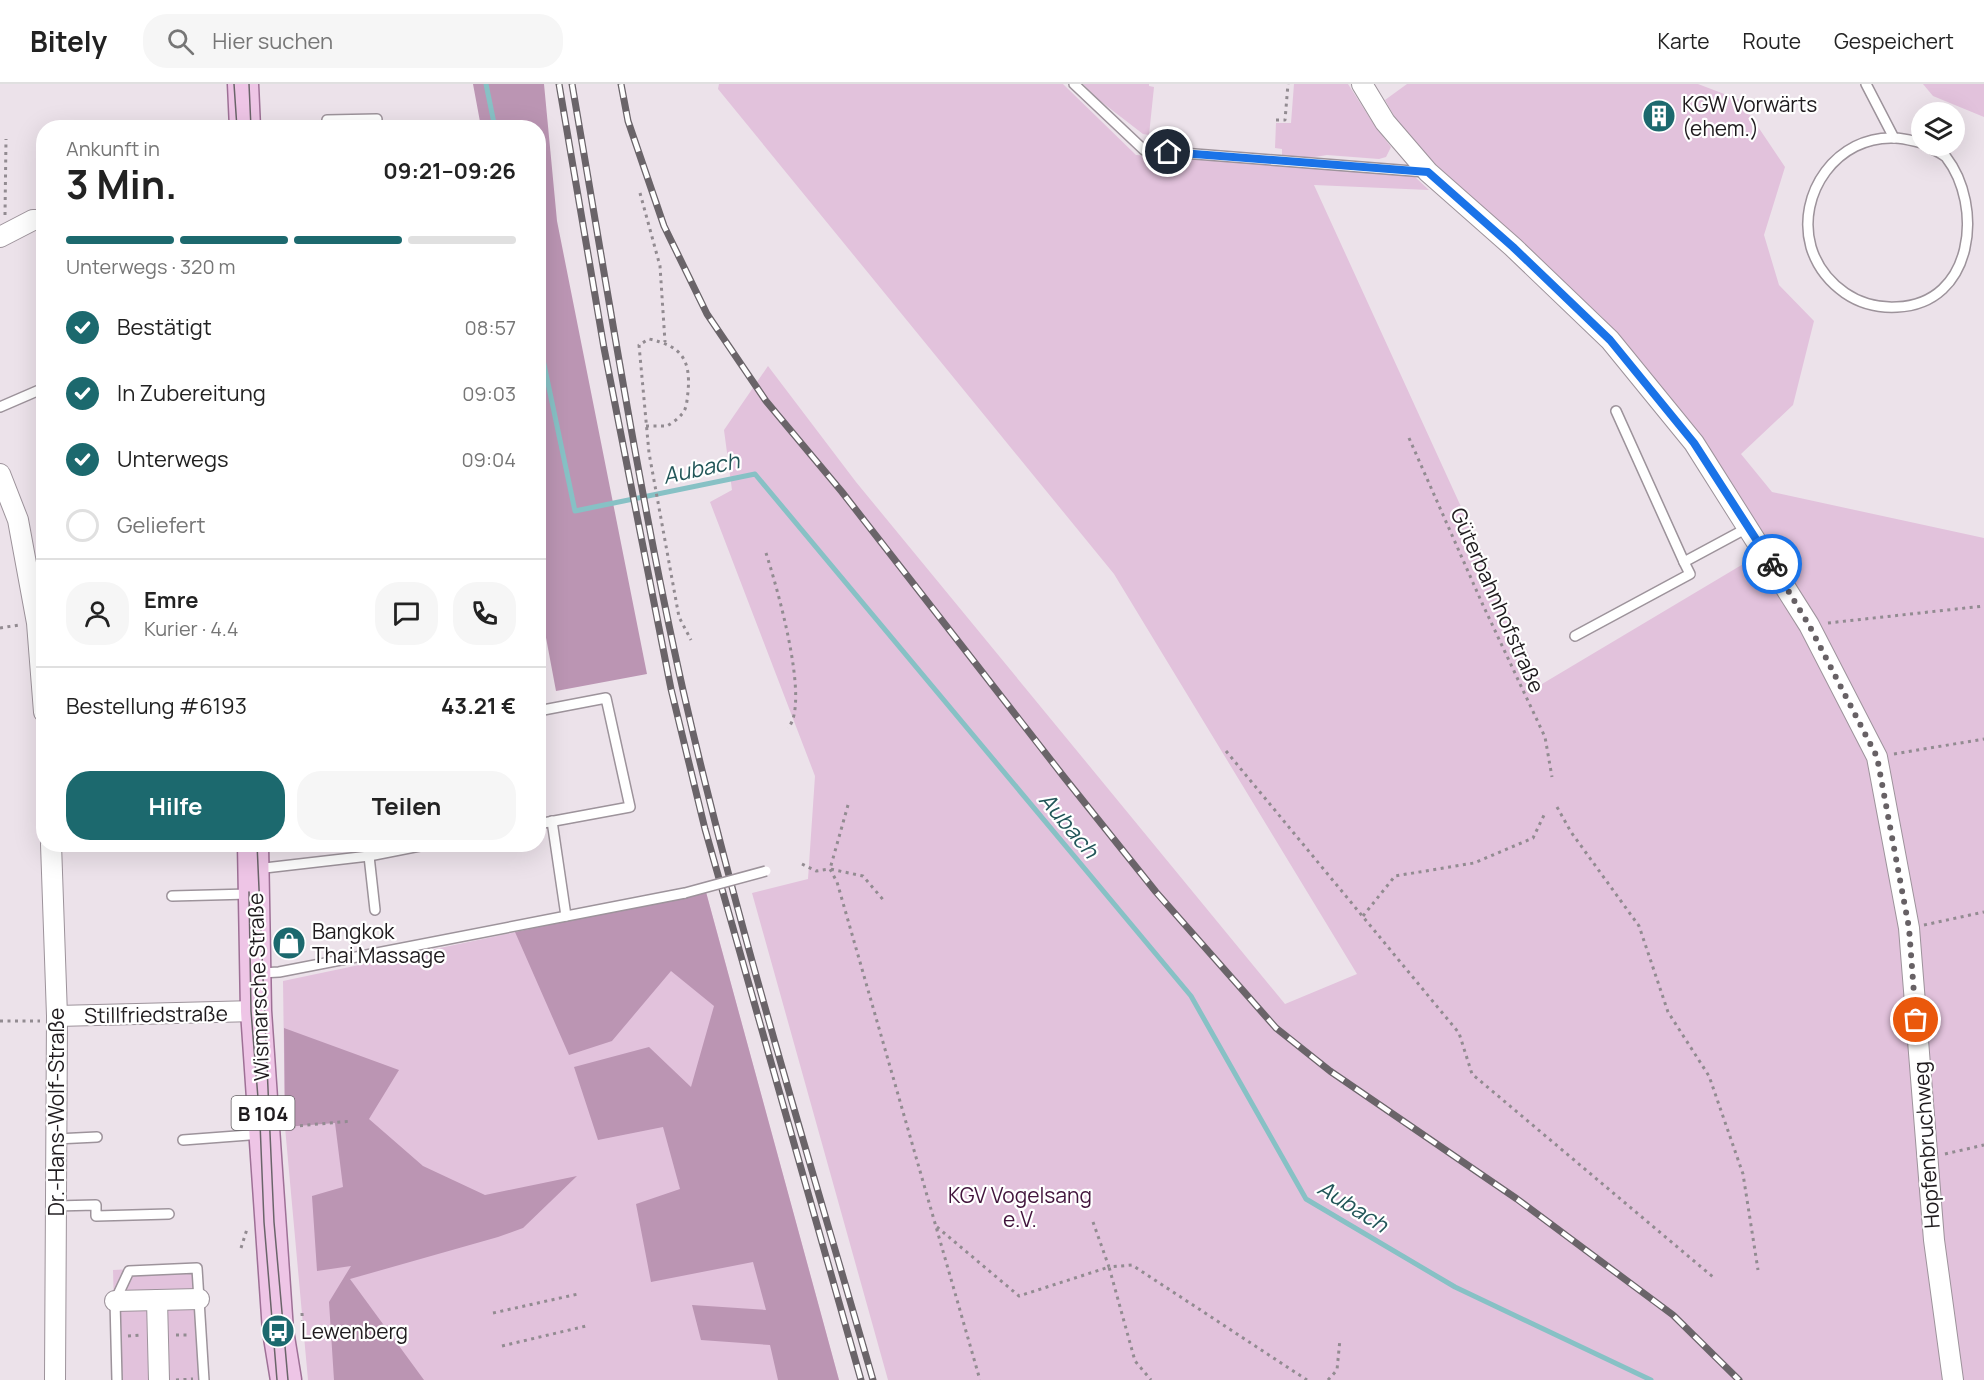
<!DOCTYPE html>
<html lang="de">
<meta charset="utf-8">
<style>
:root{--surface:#fff;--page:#f6f6f6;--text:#222;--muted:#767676;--line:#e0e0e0;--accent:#1c696e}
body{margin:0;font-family:Manrope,sans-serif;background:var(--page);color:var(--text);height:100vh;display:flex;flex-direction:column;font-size:22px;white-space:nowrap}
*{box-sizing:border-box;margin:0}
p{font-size:20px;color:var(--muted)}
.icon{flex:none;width:33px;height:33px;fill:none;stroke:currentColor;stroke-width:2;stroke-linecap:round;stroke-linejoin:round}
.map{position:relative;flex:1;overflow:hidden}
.drawer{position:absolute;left:36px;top:36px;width:510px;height:732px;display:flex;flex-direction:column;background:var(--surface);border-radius:24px;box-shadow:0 6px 24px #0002}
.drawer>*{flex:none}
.buttons{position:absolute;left:1911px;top:18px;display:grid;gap:12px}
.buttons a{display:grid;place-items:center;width:54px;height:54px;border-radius:50%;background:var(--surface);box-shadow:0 6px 24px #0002;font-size:30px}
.pin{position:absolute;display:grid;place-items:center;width:51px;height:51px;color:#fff;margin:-26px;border:3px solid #fff;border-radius:50%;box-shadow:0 2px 6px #0007}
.courier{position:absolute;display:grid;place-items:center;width:60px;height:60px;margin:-30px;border:4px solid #1a73e8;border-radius:50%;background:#fff;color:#222;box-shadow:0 2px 8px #0007}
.overview em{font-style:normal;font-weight:700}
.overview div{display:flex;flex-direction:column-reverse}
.overview{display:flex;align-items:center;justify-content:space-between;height:102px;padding:0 30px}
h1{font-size:39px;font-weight:700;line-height:45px}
.bar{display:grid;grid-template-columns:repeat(4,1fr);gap:9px 6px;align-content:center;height:72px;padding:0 30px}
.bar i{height:8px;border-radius:4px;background:var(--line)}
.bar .active{background:var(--accent)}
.bar p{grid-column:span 4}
.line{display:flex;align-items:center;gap:15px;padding:0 30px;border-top:2px solid var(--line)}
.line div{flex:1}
.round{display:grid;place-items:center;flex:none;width:63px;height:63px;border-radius:24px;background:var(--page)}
ol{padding:0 30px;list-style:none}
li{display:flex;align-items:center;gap:18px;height:66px}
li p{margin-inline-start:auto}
li .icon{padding:6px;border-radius:50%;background:var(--accent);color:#fff;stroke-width:4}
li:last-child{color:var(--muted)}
li i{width:33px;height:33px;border:3px solid var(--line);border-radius:50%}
.action{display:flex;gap:12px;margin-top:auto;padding:12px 30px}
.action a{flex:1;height:69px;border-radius:24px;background:var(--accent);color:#fff;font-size:24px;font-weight:700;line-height:69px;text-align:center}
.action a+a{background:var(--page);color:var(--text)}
header{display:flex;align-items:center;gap:36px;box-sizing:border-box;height:84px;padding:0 30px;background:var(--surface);border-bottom:2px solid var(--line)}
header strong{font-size:28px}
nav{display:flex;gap:33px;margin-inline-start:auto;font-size:21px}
.search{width:420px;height:54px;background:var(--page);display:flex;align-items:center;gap:15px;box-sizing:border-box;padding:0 21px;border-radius:24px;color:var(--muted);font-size:22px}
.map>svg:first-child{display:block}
.green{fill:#e2c2dc}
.forest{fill:#bb95b3}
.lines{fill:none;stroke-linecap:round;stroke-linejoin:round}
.stream{stroke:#87c1c5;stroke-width:5}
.lane-casing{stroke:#9d939b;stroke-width:12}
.street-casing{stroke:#9d939b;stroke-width:22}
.primary-casing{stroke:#9e7096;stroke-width:33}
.path{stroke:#928b91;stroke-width:3;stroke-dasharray:3 4.5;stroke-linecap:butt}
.lane{stroke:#fff;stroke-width:9}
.street{stroke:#fff;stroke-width:20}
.primary{stroke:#eec5e6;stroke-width:30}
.tram{stroke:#6a6469;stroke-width:1.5}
.rail-casing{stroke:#6a6469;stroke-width:7}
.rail{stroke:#fff;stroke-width:4.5;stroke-dasharray:14;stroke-linecap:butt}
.lane-bridge-casing{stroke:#9d939b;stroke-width:12;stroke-linecap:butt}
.lane-bridge{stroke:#fff;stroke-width:9}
.done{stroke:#676165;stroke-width:6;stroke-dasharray:0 10.8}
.route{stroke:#1a73e8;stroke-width:8}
.labels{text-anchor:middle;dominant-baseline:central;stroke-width:4.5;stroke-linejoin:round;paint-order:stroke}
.shield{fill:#fff;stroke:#625f62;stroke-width:1.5}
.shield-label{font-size:20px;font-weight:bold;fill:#1f1b1e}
.poi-label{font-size:21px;fill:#1f1b1e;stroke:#fff;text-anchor:start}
.street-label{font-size:21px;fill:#1f1b1e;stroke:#fff}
.park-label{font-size:21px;fill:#42143c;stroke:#fff}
.water-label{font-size:22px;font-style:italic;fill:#225659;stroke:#fff}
</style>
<header>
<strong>Bitely</strong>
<div class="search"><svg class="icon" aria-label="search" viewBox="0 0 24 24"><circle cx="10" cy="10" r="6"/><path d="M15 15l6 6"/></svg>Hier suchen</div>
<nav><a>Karte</a><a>Route</a><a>Gespeichert</a></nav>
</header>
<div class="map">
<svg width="1984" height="1296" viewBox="0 0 1984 1296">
<rect width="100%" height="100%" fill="#ece2ea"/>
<g class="green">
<polygon points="719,0 1063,0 1136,71 1414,92 1429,106 1314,101 1542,600 1760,470 1872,684 1904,848 1946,1296 888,1296 752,809 808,795 815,692 710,418 732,406 724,346 768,282 856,398 1285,920 1357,890 1114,490 718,5"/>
<polygon points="1083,0 1149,0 1149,2 1154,3 1149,51 1143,50 1099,16"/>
<polygon points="1294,0 1348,0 1375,42 1391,63 1386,73 1379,75 1327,71 1309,74 1282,73 1282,65 1275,64 1276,39 1291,39"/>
<polygon points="1407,0 1698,0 1740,16 1785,83 1764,151 1779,201 1814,237 1793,321 1741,370 1772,408 1984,454 1984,1296 1953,1296 1909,844 1877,673 1779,477 1701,352 1602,233 1436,83 1397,37 1385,16"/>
<polygon points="1923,0 1984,0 1984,33 1933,12"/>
<polygon points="706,808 839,1296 308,1296 285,1043 283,897"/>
<polygon points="193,1182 199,1296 116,1296 113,1186"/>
</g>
<g class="forest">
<polygon points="473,0 544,0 557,137 647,590 556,607 538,511 538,44 481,43"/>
<polygon points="706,808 839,1296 778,1296 770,1261 701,1256 692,1221 766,1226 753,1178 651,1198 636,1120 680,1105 663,1043 598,1056 574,983 649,963 691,1003 714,922 671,887 612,957 569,971 515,848"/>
<polygon points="284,944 399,986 369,1035 423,1082 485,1111 577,1092 523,1144 498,1153 350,1195 424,1296 334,1296 329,1218 351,1182 317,1187 312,1112 343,1103 335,1039 285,1043"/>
</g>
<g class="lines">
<g class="stream">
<polyline points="486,0 495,44"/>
<polyline points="538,252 575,427 755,390 1191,912 1306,1115 1455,1203 1651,1296"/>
</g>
<defs>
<g id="lane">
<polyline points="1074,0 1144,66 1425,88"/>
<polyline points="1866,0 1894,54"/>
<polyline points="327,44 327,36 377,35"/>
<path d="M1922,59C1913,57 1903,54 1895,54C1837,51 1796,110 1811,163C1817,183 1828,197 1845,209C1861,220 1878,224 1897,223C1974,220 1984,122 1946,73C1940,68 1932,65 1926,62"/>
<polyline points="0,323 44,304"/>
<polyline points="1616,327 1684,478"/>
<polyline points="1575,552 1690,490 1684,478 1749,443"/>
<polyline points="538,627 606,614 630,723 538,740"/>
<polyline points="552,737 566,832"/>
<polyline points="369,772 375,826"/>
<polyline points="256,785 369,772 430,760"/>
<polyline points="172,812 249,810"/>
<polyline points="261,889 279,888 685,809"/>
<polyline points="56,1055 97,1053"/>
<polyline points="183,1056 262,1050"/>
<polyline points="55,1122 96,1121 96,1132 169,1130"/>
<polyline points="117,1296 115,1217 129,1187 197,1184 204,1296"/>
</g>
<g id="street">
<polyline points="1362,0 1385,38 1428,88 1513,163 1610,256 1694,359 1809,541 1877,673 1909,844 1934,1156 1953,1296"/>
<polyline points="0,153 33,136 44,136"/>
<polyline points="0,390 18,436 37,539 44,628"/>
<polyline points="51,760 57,932 55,1296"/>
<polyline points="57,932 256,927"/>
<polyline points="157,1216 159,1296"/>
<polyline points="115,1217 199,1215"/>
</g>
<g id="primary">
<polyline points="243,0 245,44"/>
<polyline points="253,760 256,927 278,1247 286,1296"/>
</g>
</defs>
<use href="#lane" class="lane-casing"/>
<use href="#street" class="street-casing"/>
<use href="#primary" class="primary-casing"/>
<g class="path">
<polyline points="1276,36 1285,36 1288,0"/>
<polyline points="640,109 660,182 665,258"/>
<polyline points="5,131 6,55"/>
<path d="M646,342H667C672,339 678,335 682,330C687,325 687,315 688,308C691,275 681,262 649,255L639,261L649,369L679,533L691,556"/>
<polyline points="1409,354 1482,519 1545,653 1552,693"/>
<path d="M766,469C776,500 811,619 788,644"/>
<polyline points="1828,539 1984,522"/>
<polyline points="0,544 19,541"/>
<polyline points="1226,667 1459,949 1472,990 1713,1193"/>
<polyline points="1894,670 1984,655"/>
<polyline points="848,721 830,785 863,792 885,818"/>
<polyline points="1557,723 1571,748 1639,842 1668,928 1709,992 1743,1090 1758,1186"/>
<polyline points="802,780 816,787 830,785 837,798 980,1296"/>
<polyline points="1363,832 1395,792 1474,779 1533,754 1545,729"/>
<polyline points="1924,841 1984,828"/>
<polyline points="0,937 40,937"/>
<polyline points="285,1043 352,1037"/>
<polyline points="1945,1070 1984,1061"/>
<polyline points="1093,1138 1109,1183 1132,1181 1307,1296"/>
<polyline points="937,1143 1019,1212 1109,1183 1135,1277 1151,1296"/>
<polyline points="241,1164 247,1145"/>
<polyline points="302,1229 303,1249"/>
<polyline points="493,1229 578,1210"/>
<polyline points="176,1251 190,1251"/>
<polyline points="128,1252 142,1251"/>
<polyline points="502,1262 586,1242"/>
<polyline points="176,1296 193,1295"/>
<polyline points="1328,1296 1337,1286 1340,1255"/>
</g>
<use href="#lane" class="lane"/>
<use href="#street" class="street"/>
<use href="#primary" class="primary"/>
<g class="tram">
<polyline points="234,0 237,44"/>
<polyline points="249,0 251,44"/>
<polyline points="257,760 274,1138 288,1296"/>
<polyline points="249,808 251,927 260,1039 264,1138 277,1296"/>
</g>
<defs>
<g id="rail">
<polyline points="559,0 604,264 671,605 705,745 861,1296"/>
<path d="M572,0C607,202 638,405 683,606C736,838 807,1067 873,1296"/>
<polyline points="621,0 628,37 664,142 707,230 766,317 842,408 1064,693 1156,808 1276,944 1330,987 1517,1115 1673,1231 1739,1296"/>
</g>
</defs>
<use href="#rail" class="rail-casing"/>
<use href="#rail" class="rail"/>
<defs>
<polyline id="lane-bridge" points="685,809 766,787"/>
</defs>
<use href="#lane-bridge" class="lane-bridge-casing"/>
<use href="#lane-bridge" class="lane-bridge"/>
</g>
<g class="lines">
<polyline class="done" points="1772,480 1809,541 1877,673 1909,844 1916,936"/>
<polyline class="route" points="1168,68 1428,88 1513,163 1610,256 1694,359 1772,480"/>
</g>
<defs>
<symbol id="building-disc" viewBox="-11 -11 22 22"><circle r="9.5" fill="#1c696e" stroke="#fff"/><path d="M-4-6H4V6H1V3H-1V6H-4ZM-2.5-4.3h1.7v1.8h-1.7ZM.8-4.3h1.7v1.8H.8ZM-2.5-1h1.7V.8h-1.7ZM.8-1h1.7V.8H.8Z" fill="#fff"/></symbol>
<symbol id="shop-disc" viewBox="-11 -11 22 22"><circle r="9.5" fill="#1c696e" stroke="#fff"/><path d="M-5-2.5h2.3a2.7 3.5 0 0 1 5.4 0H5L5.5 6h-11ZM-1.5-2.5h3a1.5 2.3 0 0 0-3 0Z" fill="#fff"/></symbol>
<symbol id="bus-disc" viewBox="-11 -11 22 22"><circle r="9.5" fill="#1c696e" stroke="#fff"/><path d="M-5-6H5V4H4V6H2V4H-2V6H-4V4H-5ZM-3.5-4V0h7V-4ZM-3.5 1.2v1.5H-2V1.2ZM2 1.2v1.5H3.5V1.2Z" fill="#fff"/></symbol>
</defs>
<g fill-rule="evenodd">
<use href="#building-disc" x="1640" y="13" width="38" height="38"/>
<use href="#shop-disc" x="270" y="840" width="38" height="38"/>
<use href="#bus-disc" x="259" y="1228" width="38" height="38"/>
</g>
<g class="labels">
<rect class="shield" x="231.5" y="1012" width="63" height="34" rx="4.5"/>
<g class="shield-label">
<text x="263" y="1029">B 104</text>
</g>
<g class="poi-label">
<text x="1682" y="20">KGW Vorwärts<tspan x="1682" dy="24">(ehem.)</tspan></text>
<text x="312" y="847">Bangkok<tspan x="312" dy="24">Thai Massage</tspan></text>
<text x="301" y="1247">Lewenberg</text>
</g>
<g class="street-label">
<text transform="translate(1498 516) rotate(66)">Güterbahnhofstraße</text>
<text transform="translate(258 903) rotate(-92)">Wismarsche Straße</text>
<text transform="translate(156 930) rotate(-1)">Stillfriedstraße</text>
<text transform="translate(56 1028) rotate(-90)">Dr.-Hans-Wolf-Straße</text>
<text transform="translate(1926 1061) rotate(-94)">Hopfenbruchweg</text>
</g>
<g class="park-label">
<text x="1020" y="1111">KGV Vogelsang<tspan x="1020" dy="24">e.V.</tspan></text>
</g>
<g class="water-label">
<text transform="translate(701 384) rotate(-12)">Aubach</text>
<text transform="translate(1069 741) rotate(50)">Aubach</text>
<text transform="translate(1353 1122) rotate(32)">Aubach</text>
</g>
</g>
</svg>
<div class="buttons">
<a><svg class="icon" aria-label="layers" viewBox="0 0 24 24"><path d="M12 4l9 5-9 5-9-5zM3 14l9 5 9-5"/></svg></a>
</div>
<div class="pin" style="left:1916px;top:936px;background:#ea580c"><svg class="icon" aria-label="bag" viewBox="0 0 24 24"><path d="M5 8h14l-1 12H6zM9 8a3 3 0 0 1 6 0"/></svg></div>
<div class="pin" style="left:1168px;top:68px;background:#1f2937"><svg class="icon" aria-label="home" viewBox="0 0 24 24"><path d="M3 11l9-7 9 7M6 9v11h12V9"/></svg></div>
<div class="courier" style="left:1772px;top:480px"><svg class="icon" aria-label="bike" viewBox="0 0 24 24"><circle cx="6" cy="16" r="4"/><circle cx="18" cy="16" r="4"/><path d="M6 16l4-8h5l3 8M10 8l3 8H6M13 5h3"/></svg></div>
<section class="drawer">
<div class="overview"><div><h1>3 Min.</h1><p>Ankunft in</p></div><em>09:21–09:26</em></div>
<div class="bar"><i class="active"></i><i class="active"></i><i class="active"></i><i></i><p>Unterwegs · 320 m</p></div>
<ol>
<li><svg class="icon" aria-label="check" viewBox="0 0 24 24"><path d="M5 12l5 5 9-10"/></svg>Bestätigt<p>08:57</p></li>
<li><svg class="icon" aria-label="check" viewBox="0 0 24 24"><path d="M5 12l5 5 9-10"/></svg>In Zubereitung<p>09:03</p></li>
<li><svg class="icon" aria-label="check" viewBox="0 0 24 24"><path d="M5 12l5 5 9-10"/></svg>Unterwegs<p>09:04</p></li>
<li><i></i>Geliefert</li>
</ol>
<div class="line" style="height:108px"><a class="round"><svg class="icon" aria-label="person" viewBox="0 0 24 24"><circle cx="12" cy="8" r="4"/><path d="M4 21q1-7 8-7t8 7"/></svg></a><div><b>Emre</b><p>Kurier · 4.4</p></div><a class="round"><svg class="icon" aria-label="chat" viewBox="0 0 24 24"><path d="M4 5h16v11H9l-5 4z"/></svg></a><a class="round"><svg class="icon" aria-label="phone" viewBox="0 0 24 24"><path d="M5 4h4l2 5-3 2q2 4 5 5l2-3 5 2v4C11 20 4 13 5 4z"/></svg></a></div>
<div class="line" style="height:78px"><div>Bestellung #6193</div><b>43.21 €</b></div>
<div class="action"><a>Hilfe</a><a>Teilen</a></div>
</section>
</div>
